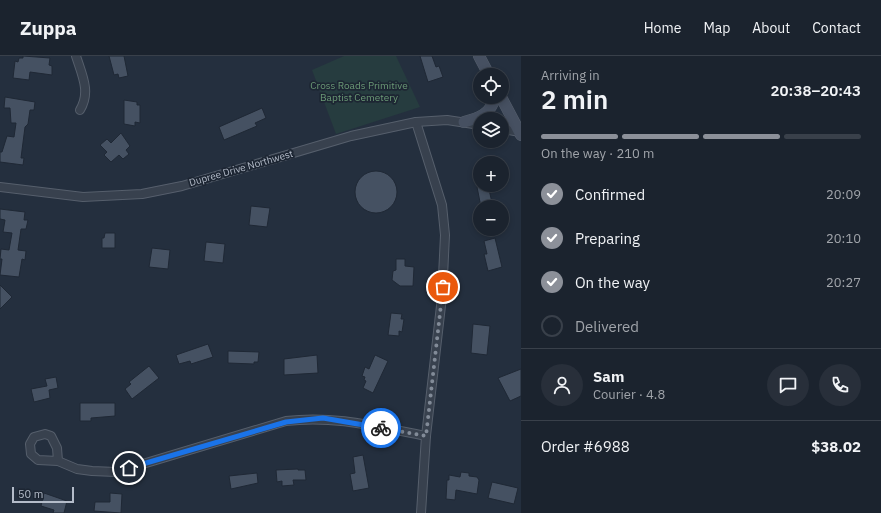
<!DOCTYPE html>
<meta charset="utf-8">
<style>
:root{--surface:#1b232e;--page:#282f3a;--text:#f1f3f6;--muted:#a0a4aa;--line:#39404a;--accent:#8c9099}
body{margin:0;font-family:"IBM Plex Sans",sans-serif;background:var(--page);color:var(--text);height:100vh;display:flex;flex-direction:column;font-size:15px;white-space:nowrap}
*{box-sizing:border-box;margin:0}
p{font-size:13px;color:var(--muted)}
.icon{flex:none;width:22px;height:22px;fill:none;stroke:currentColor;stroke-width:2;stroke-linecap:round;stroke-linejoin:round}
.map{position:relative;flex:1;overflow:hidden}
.side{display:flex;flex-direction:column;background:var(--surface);width:360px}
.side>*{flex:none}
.buttons{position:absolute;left:473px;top:12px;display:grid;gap:8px}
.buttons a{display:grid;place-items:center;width:36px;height:36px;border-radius:50%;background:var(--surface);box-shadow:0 2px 6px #0003,0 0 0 1px var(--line);font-size:20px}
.scale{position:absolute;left:12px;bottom:10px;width:62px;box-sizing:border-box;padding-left:4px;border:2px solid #b4bcc9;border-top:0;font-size:11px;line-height:14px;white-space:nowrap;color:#b4bcc9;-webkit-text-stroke:3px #1d2633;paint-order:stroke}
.pin{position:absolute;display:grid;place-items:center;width:34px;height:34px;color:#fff;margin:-17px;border:2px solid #fff;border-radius:50%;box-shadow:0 1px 4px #0007}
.courier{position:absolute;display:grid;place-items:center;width:40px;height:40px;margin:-20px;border:3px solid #1a73e8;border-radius:50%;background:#fff;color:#222;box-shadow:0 1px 5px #0007}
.head em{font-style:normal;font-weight:600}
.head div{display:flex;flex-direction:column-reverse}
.head{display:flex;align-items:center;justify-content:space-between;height:68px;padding:0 20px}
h1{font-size:26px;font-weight:600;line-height:30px}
.bar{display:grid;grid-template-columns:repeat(4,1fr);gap:6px 4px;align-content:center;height:48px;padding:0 20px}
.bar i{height:5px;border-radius:3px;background:var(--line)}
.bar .active{background:var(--accent)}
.bar p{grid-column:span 4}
.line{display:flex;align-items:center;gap:10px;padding:0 20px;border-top:1px solid var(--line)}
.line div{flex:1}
.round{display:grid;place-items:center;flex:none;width:42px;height:42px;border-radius:21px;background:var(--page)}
ol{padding:0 20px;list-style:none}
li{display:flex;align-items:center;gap:12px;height:44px}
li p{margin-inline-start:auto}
li .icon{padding:4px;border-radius:50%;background:var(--accent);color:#fff;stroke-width:4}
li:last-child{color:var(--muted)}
li i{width:22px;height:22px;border:2px solid var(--line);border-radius:50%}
header{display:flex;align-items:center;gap:24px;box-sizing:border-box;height:56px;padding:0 20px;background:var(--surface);border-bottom:1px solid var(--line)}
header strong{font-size:19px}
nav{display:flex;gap:22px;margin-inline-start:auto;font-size:14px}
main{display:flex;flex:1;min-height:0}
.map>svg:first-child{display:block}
.green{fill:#263c3f}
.building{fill:#455162;stroke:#1f2835}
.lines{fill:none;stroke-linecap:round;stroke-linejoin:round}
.street-casing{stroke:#565f6c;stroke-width:10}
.secondary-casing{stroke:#565f6c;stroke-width:12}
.street{stroke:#38414e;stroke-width:8}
.secondary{stroke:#465061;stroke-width:11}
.done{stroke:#828b98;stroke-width:4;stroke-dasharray:0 7.2}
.route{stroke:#1a73e8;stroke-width:5}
.labels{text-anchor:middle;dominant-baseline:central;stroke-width:3.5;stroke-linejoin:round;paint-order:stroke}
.park-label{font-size:10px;fill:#6b9a76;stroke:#1d2633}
.street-label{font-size:10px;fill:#b4bcc9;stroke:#1d2633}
</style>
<header>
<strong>Zuppa</strong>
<nav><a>Home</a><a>Map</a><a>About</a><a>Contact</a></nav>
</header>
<main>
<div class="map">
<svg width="521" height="457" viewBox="0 0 521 457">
<rect width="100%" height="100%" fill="#242f3e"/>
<polygon class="green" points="344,0 396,0 420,51 336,78 312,14"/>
<g class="building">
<polygon points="23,0 50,2 49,9 52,10 52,19 30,16 29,24 13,22 15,5 18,6 19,2 23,2"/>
<polygon points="109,0 124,0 128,20 119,22 118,18 114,19"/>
<polygon points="420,0 432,0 436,11 439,10 443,21 428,26"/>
<polygon points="5,41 35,46 34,54 30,54 28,68 25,71 21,102 24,102 23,109 0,106 0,96 2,96 7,80 14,81 16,67 11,67 10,52 4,52"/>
<polygon points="124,44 137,46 137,49 140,49 140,67 135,66 135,70 124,68"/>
<polygon points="262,52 266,62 255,67 257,70 224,84 219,71"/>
<polygon points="121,77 130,90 126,94 129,98 123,103 119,99 111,106 104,99 107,96 100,89 107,83 111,87"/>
<circle cx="376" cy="136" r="21"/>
<polygon points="488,129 493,151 481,151 477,131"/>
<polygon points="251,150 270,152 267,171 249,169"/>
<polygon points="0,153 25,156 24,164 28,164 26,173 21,173 18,194 26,195 25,204 22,203 19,221 0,219 2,203 0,203 1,193 9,194 12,177 3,176 5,164 0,163"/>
<polygon points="105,177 115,177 115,192 102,192 102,182 104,182"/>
<polygon points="495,182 502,211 488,215 484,198 487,198 484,185"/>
<polygon points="206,186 225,188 223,207 204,205"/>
<polygon points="152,192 170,194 168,213 149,211"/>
<polygon points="396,203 405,203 405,210 414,211 413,230 400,230 392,224 393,215 396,214"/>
<polygon points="0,229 12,241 0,253"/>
<polygon points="391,257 402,258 401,263 404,263 402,276 399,275 399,280 388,279"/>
<polygon points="473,268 490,270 487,299 471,297"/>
<polygon points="208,288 213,301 191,308 190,305 179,308 176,299"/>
<polygon points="228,295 259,296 258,306 254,306 254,308 228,307"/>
<polygon points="317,299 318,317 284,319 284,303"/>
<polygon points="375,299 388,305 373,337 363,332 366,325 364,324 365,321 362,320 365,311 369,313"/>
<polygon points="149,310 159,322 132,343 125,333 131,328 129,326"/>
<polygon points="521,313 521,340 510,345 498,322"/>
<polygon points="56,321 58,332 49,334 50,342 34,346 31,333 47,330 45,323"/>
<polygon points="80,347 115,347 115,360 91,362 91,365 80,365"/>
<polygon points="363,399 369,432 353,435 350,418 355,417 353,401"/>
<polygon points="298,413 298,414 305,414 306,424 293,424 294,429 282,430 282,425 277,426 276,414"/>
<polygon points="461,416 469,417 469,420 477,421 479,424 477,438 456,434 455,444 446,443 447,424 449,424 449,419 460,421"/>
<polygon points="257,417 258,427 231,433 229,420"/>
<polygon points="492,426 518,432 514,448 488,442"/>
<polygon points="44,437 67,445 64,457 53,457 54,454 41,450"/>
<polygon points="110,437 122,438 121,457 94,455 95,446 110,446"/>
</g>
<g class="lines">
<defs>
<g id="street">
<path d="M76,0C82,19 91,36 80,54"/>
<polyline points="416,66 442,149 445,179 442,241 426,380 421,457"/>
<polyline points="502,73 520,76"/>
<polyline points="0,131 83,141 142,138 182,130 351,80 416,66 447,64 480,69"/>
<path d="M58,405L57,392L51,380L45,378L34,381L30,388L31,398L38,404L58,405L77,413L92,415L116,416L286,365C335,359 378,371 426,380"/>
</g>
<g id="secondary">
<polyline points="479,0 489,19"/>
<polyline points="501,41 521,79"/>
<path d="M464,66C479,62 491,58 495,41"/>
</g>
</defs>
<use href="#street" class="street-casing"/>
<use href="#secondary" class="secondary-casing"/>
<use href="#street" class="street"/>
<use href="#secondary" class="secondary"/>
</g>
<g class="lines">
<polyline class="done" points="381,372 426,380 443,231"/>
<polyline class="route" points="129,412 286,366 323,362 381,372"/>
</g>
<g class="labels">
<g class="park-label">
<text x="359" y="29">Cross Roads Primitive<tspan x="359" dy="12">Baptist Cemetery</tspan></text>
</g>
<g class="street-label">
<text transform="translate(241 112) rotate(-16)">Dupree Drive Northwest</text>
</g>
</g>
</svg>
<div class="buttons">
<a><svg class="icon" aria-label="locate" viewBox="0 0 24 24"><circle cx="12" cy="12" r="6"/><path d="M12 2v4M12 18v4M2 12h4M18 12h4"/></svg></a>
<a><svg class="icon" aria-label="layers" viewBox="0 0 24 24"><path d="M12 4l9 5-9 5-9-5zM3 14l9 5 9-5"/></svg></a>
<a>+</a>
<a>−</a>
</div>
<div class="scale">50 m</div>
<div class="pin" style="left:443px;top:231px;background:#ea580c"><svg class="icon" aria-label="bag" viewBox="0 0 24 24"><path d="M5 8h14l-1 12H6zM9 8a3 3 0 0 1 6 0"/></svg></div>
<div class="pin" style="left:129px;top:412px;background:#1f2937"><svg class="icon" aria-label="home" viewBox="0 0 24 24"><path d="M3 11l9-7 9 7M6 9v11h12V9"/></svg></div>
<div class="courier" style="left:381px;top:372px"><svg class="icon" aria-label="bike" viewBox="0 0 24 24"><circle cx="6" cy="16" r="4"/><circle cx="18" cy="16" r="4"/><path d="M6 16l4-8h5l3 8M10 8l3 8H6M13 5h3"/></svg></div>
</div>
<section class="side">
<div class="head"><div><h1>2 min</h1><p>Arriving in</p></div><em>20:38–20:43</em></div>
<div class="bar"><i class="active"></i><i class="active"></i><i class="active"></i><i></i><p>On the way · 210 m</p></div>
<ol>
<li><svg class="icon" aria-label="check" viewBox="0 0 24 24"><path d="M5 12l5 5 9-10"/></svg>Confirmed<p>20:09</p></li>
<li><svg class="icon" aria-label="check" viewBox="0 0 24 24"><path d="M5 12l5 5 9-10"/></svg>Preparing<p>20:10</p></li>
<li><svg class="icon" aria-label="check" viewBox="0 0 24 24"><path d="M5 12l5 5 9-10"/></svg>On the way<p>20:27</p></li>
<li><i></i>Delivered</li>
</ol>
<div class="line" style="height:72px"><a class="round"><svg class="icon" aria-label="person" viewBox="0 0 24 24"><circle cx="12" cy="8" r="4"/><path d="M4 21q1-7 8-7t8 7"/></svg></a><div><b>Sam</b><p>Courier · 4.8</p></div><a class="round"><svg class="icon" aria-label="chat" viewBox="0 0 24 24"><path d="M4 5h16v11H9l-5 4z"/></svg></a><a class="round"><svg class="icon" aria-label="phone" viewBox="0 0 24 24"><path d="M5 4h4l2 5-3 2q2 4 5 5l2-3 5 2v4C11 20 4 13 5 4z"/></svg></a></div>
<div class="line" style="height:52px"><div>Order #6988</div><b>$38.02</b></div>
</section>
</main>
